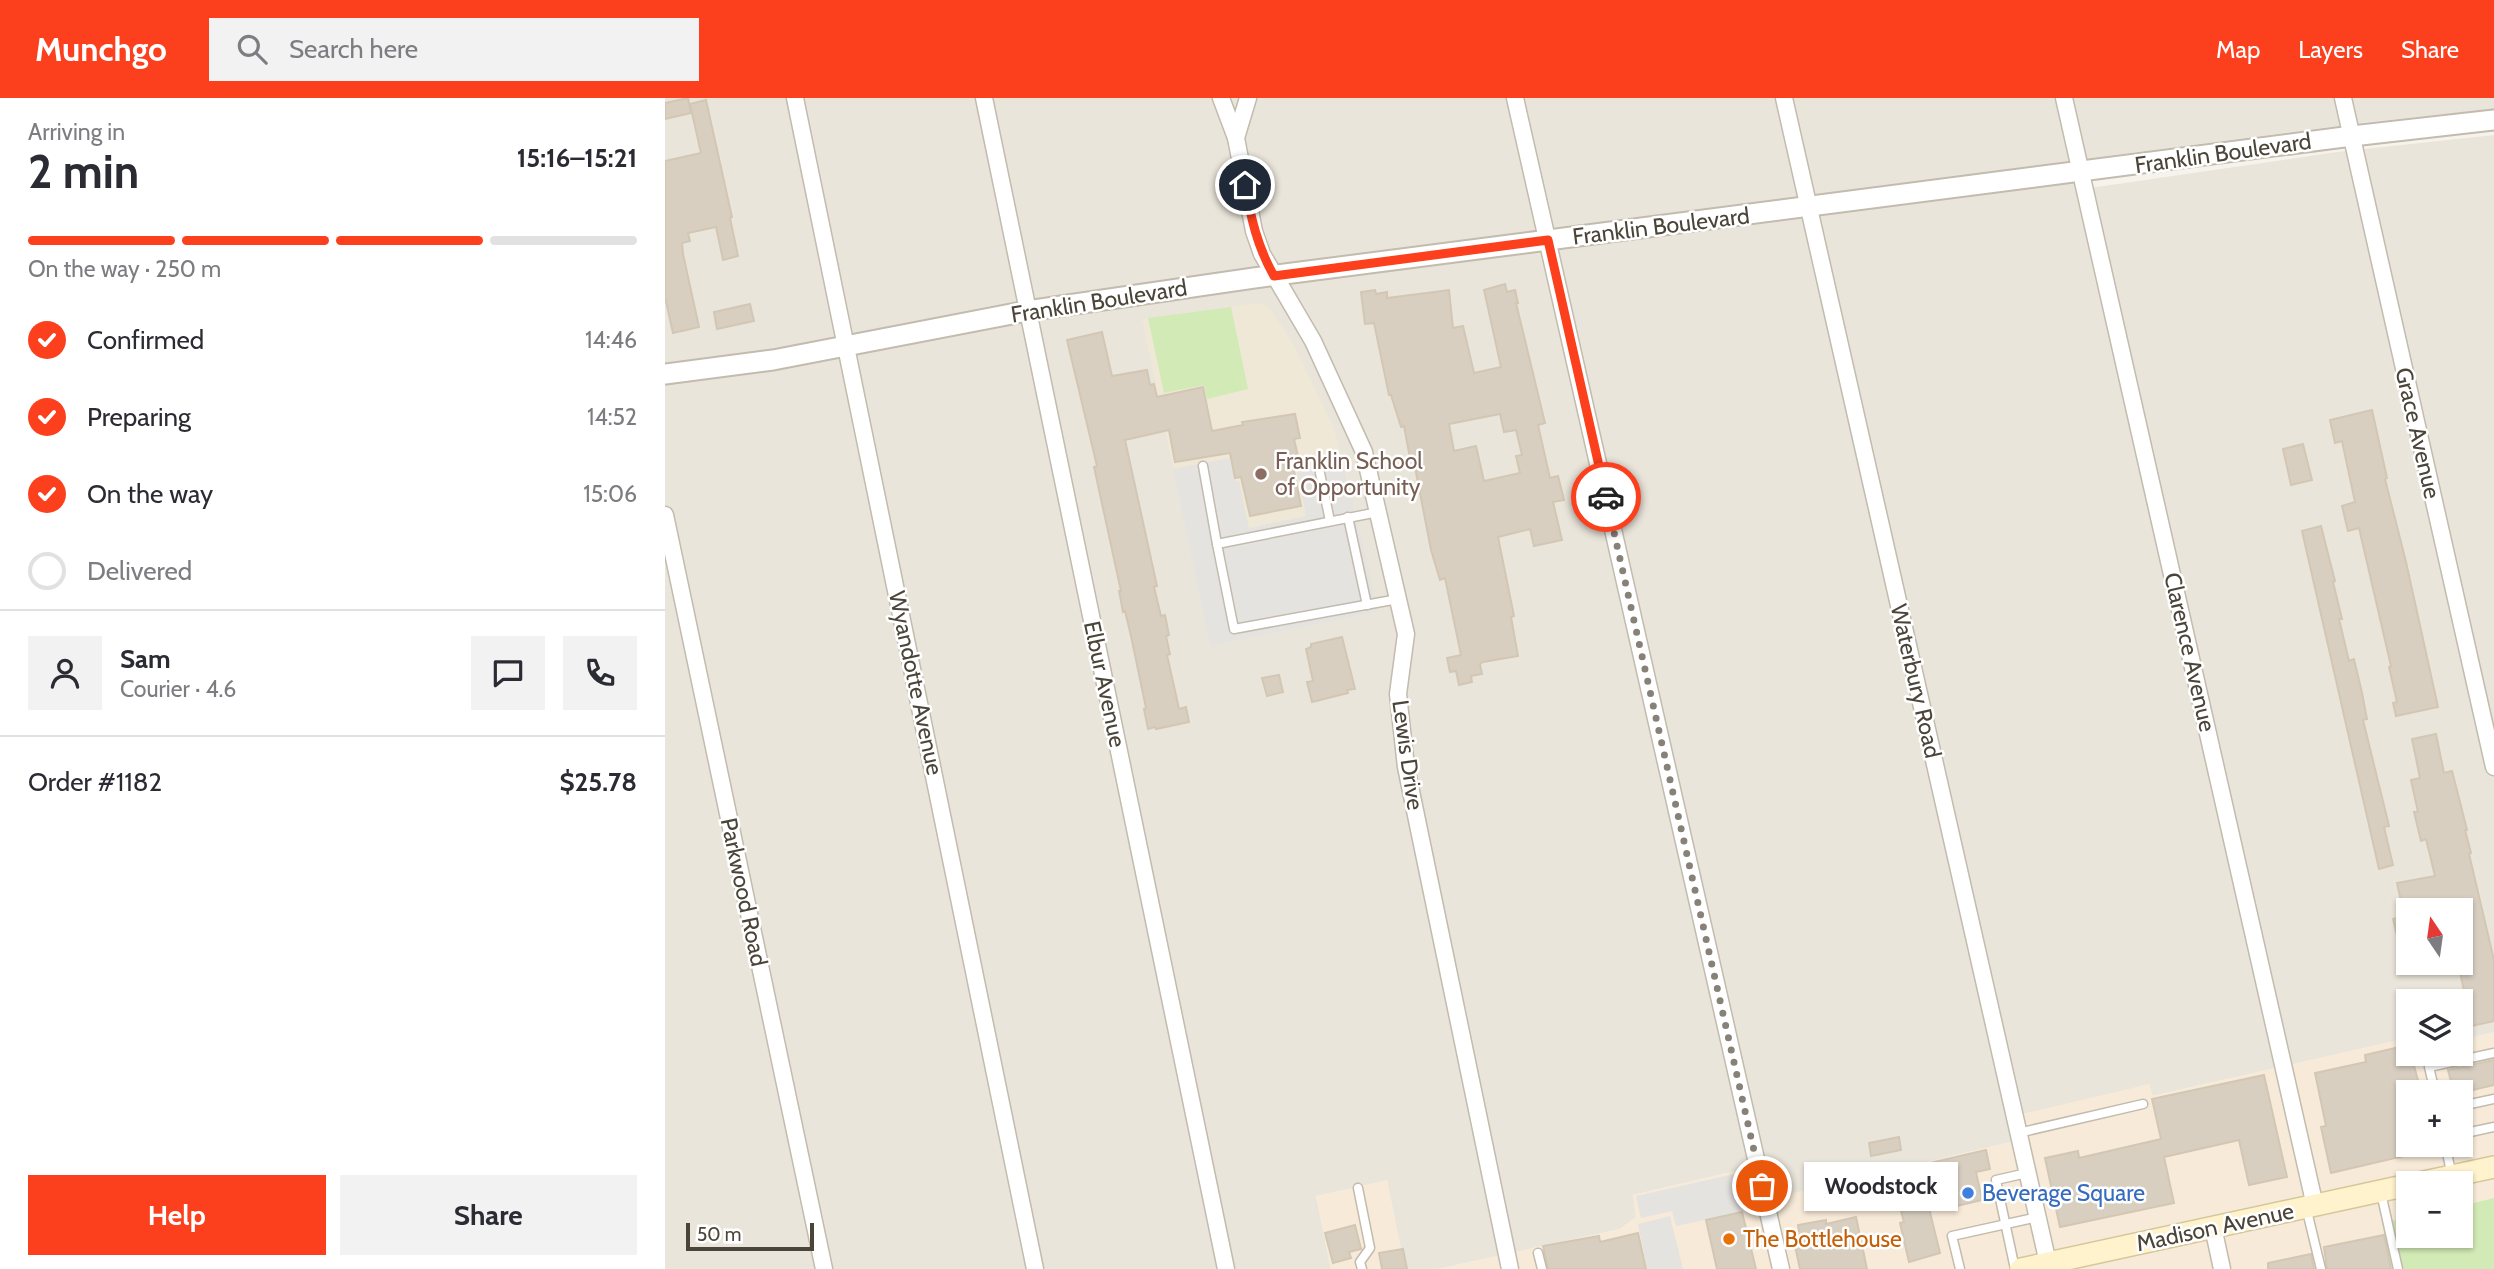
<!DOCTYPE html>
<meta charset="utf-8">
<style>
:root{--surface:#fff;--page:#f2f2f3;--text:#2b2b33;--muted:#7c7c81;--line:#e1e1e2;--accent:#fc3f1d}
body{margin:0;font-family:Cabin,sans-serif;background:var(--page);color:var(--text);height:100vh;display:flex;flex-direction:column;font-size:26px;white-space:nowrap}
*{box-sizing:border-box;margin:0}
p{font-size:23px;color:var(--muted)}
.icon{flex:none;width:38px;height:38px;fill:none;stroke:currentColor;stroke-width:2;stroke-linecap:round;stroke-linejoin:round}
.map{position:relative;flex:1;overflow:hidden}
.drawer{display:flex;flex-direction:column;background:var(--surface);width:665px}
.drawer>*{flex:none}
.needle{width:46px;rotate:347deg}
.buttons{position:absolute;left:1731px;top:800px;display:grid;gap:14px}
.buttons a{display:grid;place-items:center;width:77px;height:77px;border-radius:0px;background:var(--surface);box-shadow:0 2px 5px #0004;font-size:35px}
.scale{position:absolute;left:21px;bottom:18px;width:128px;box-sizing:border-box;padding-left:7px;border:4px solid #4b4439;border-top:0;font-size:19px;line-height:24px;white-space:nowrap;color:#4b4439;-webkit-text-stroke:5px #fff;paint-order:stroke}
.pin{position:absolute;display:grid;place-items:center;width:60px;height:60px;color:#fff;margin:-30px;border:4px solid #fff;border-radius:50%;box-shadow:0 2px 7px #0007}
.courier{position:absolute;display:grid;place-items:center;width:70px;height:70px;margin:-35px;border:5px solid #fc3f1d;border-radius:50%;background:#fff;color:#222;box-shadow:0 2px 9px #0007}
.bubble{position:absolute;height:49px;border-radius:0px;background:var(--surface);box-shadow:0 2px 5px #0004;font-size:23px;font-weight:700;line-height:49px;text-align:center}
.headline em{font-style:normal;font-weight:700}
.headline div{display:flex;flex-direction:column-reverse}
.headline{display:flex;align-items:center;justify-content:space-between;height:119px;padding:0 28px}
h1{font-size:46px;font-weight:700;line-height:52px}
.bar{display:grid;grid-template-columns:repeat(4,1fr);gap:10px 7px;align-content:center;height:84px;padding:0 28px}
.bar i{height:9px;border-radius:5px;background:var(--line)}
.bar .active{background:var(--accent)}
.bar p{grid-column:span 4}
.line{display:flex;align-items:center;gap:18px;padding:0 28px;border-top:2px solid var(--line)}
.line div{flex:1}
.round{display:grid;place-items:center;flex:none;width:74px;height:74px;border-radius:0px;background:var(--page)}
ol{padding:0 28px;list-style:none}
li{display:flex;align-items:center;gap:21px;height:77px}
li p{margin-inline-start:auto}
li .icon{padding:7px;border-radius:50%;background:var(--accent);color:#fff;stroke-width:4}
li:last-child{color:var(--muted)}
li i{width:38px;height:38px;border:4px solid var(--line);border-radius:50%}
.cta{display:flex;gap:14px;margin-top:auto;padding:14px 28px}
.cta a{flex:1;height:80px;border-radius:0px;background:var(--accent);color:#fff;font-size:28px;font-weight:700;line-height:80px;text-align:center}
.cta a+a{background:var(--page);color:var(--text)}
header{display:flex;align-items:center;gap:42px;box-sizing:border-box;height:98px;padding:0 35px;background:var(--accent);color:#fff}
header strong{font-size:33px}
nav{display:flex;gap:38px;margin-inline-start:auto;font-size:24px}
.search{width:490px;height:63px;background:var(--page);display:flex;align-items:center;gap:18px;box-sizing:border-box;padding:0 24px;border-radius:0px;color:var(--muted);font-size:26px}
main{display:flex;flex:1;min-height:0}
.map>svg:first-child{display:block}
.residential{fill:#eae5da;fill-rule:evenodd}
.commercial{fill:#f7ead8;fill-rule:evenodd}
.education{fill:#efe8d6}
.green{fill:#d2eab5}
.parking{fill:#e5e3e0}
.building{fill:#d8cfc1;stroke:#d3c7b4;stroke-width:2;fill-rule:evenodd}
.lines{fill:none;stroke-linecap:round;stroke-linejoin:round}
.service-casing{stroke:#c2bbae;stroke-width:11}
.minor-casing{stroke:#c2bbae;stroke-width:19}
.tertiary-casing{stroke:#c2bbae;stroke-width:23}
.secondary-casing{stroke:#d6c79b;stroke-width:24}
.service{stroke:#fff;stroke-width:8}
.minor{stroke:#fff;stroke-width:16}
.tertiary{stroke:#fff;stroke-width:19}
.secondary{stroke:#fff3cd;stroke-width:21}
.done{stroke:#878178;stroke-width:7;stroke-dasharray:0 12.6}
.route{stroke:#fc3f1d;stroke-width:9}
.education-dot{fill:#8d6e63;stroke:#fff;stroke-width:2.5}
.shop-dot{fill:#3f7fe0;stroke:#fff;stroke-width:2.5}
.food-dot{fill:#e8710a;stroke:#fff;stroke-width:2.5}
.labels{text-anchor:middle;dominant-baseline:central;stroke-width:5;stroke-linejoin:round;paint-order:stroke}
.street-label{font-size:23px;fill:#4b4439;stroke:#fff}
.education-label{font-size:23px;fill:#785e54;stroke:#fff;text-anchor:start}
.shop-label{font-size:23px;fill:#366cbe;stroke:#fff;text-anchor:start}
.food-label{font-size:23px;fill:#c56008;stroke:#fff;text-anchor:start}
</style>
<header>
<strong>Munchgo</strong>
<div class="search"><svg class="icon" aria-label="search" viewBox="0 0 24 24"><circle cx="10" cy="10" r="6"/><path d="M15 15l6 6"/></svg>Search here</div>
<nav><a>Map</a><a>Layers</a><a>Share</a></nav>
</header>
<main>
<section class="drawer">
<div class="headline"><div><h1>2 min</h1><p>Arriving in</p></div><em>15:16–15:21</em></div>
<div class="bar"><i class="active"></i><i class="active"></i><i class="active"></i><i></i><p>On the way · 250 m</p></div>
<ol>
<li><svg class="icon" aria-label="check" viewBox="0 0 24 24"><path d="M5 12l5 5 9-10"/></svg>Confirmed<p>14:46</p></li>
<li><svg class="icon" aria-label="check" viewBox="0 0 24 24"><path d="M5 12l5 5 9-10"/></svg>Preparing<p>14:52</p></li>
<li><svg class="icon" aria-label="check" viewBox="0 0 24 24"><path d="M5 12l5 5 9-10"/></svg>On the way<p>15:06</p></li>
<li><i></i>Delivered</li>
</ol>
<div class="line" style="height:126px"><a class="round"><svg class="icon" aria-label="person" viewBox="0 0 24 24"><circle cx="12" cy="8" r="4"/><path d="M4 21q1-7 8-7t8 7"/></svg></a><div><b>Sam</b><p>Courier · 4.6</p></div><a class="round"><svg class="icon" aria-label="chat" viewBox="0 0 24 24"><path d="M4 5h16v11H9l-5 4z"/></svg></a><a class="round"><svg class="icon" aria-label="phone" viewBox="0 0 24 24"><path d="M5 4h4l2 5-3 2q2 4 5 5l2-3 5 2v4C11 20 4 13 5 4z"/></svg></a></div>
<div class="line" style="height:91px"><div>Order #1182</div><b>$25.78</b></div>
<div class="cta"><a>Help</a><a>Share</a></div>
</section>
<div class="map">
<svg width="1829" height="1171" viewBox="0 0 1829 1171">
<rect width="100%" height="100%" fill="#f6f3ec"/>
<path class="residential" d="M0,0H1829V11L1703,24L1427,60L1425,90L1672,54L1829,37V934L1796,942V903H1743V940L1487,998L1484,986L1350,1043L1104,1101L1096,1067L968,1097L971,1119L955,1131L773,1171H740L722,1083L651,1098L666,1171H0ZM1743,812H1796V864H1743Z"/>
<g class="commercial">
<path d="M1829,934V1100L1796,1108V1085H1743V1119L1717,1125L1727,1171H773L955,1131L971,1119L968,1097L1071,1073L1097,1067L1104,1101L1350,1043L1345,1019L1484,986L1488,998L1743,940V956H1796V942ZM1743,994H1796V1046H1743Z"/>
<polygon points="722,1082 740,1171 666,1171 651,1098"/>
</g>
<polygon class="education" points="595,205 606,212 629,248 667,326 684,382 545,548 477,221"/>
<g class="green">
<polygon points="566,209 583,291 542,301 539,287 499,295 483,220"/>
<polygon points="1829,1100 1829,1171 1727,1171 1717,1125 1743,1119 1743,1138 1796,1138 1796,1108"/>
</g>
<g class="parking">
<polygon points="564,360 570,383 574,383 584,430 641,418 632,374 678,363 713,513 545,548 508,371"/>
<polygon points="1069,1076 1077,1114 1011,1128 1007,1113 976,1120 971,1098"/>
<polygon points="1005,1118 1018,1171 982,1171 973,1126"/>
</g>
<g class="building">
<polygon points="23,0 26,15 0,21 0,5"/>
<polygon points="41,2 67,119 65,120 73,158 58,162 51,129 23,135 25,143 17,145 18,156 34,229 8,235 0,199 0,63 36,55 25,6"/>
<path d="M840,186L842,194L850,192L853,205H851L880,325L873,327L885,380L893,378L899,402L888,404L897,442L869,448L865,431L833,439L849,518L846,519L853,558L818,564L815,566L817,576L806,578L807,584L794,587L791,573L785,574L782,560L796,557L780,480L775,482L766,452L748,359L745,360L739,328L736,329L726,297H724L709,225L700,226L696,194L710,192L711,196L722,194V200L784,192L788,230L798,228L809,275L836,269L819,192ZM835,316L839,334L851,332L857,357L851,358L855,375L819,383L811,348L789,353L784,326Z"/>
<polygon points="85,206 89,223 52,231 49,214"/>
<polygon points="437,234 447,278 482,272 485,287 489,286 492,299 538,289 547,333 578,327 577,324 630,316 635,340 629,341 635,367 628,368 636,408 585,418 576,379 570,380 565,355 510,364 504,332 460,342 492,488 489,489 496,518 500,517 504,537 501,538 505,556 502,557 514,611 521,609 524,624 491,631 490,629 483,631 479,611 481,610 466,538 460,513 458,514 454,493 456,493 429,369 432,368 402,242"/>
<polygon points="1707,312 1722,380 1720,381 1741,464 1773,609 1731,618 1728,605 1732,604 1724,569 1726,568 1694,430 1683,433 1677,408 1690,404 1677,343 1670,345 1665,322"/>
<polygon points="1638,346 1647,382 1626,387 1618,351"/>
<polygon points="1656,428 1670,483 1668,484 1677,521 1674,521 1684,563 1689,561 1697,595 1702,621 1698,622 1724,728 1719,729 1728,767 1714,771 1637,433"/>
<polygon points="677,539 690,591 682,592 683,595 647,604 642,584 648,583 641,551 646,549 646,546"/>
<polygon points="614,577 618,594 602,598 597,580"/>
<polygon points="1771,636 1779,675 1787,673 1795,704 1802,732 1800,732 1806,755 1804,756 1829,862 1829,923 1802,929 1797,909 1802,907 1793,864 1796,864 1796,812 1738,812 1732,785 1770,778 1761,741 1756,743 1749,714 1753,714 1746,682 1755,680 1747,641"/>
<polygon points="1743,817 1743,862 1738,863 1728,821"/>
<polygon points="1743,947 1743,956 1746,956 1756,994 1743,994 1743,1057 1666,1075 1656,1029 1661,1028 1650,975 1701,964 1700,957"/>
<polygon points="1829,962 1829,987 1799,994 1789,994 1783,972"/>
<polygon points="1599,977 1622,1079 1584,1087 1574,1042 1499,1059 1509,1105 1395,1129 1380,1060 1413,1053 1414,1060 1496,1041 1487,1001"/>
<polygon points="1234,1039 1236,1052 1206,1058 1204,1045"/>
<polygon points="1321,1052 1325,1071 1311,1074 1317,1102 1275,1112 1265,1065"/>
<polygon points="1263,1106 1275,1155 1244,1164 1235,1125 1239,1124 1236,1113"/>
<polygon points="1077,1114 1091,1171 1052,1171 1041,1122"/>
<polygon points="1191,1119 1202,1171 1135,1171 1127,1134 1134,1133 1133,1127 1161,1122 1161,1126"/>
<polygon points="690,1127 696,1151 684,1154 686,1160 668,1165 660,1135"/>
<polygon points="973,1135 981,1171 883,1171 878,1148 934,1138 935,1144"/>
<polygon points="1719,1137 1726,1171 1662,1171 1659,1149"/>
<polygon points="738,1151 742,1171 717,1171 714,1155"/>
<polygon points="1646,1156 1649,1171 1603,1171 1603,1165"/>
</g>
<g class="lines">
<defs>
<g id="service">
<polyline points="538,368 552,446"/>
<polyline points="655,375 665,423"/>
<polyline points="713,414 552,446 569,531 733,501"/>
<polyline points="683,419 702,507"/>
<polyline points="1770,994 1764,969 1829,955"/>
<polyline points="1796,1008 1829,1001"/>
<polyline points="1353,1035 1478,1006"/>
<polyline points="1796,1036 1829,1029"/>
<polyline points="1780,1046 1787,1078"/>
<polyline points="693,1090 705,1150 695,1164 697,1171"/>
<polyline points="1716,1095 1733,1171"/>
<polyline points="1641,1109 1656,1171"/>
<polyline points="873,1155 877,1171"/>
<polyline points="1295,1171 1287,1138 1373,1119"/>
<polyline points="1350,1171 1331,1082 1362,1075"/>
</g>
<g id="minor">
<polyline points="130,0 370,1171"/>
<polyline points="319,0 561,1171"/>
<polyline points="556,0 571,40"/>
<polyline points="583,0 571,40 589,133 597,156 648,243 699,354 741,536 733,596 741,669 845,1171"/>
<polyline points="850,0 1116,1171"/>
<polyline points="1119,0 1383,1165"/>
<polyline points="1399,0 1650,1108"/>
<polyline points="1678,0 1829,669"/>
<polyline points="0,417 159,1171"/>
<polyline points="1548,1129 1557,1171"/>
</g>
<polyline id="tertiary" points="0,276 108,262 362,213 589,180 1687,38 1829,22"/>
<g id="secondary">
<polyline points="1754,1085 1829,1069"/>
<polyline points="1356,1171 1743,1087"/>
</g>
</defs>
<use href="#service" class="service-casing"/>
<use href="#minor" class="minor-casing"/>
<use href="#tertiary" class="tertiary-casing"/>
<use href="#secondary" class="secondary-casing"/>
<use href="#service" class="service"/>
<use href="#minor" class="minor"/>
<use href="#tertiary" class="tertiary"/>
<use href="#secondary" class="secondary"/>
</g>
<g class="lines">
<polyline class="done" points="941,399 1097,1088"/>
<path class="route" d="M580,87C586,120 592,148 609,178L883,142L941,399"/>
</g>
<circle class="education-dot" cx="596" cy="376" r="7"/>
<circle class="shop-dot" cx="1303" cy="1095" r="7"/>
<circle class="food-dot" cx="1064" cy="1141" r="7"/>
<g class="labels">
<g class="street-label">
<text transform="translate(1558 55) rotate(-8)">Franklin Boulevard</text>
<text transform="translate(996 128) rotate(-7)">Franklin Boulevard</text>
<text transform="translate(434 203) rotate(-9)">Franklin Boulevard</text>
<text transform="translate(1753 335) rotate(77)">Grace Avenue</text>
<text transform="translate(1525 554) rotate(77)">Clarence Avenue</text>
<text transform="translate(1251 583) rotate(77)">Waterbury Road</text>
<text transform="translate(251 585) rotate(78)">Wyandotte Avenue</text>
<text transform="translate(440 586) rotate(78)">Elbur Avenue</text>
<text transform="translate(743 657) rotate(82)">Lewis Drive</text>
<text transform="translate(79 794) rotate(78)">Parkwood Road</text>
<text transform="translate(1550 1129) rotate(-12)">Madison Avenue</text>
</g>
<g class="education-label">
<text x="610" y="363">Franklin School<tspan x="610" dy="26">of Opportunity</tspan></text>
</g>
<g class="shop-label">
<text x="1317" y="1095">Beverage Square</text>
</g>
<g class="food-label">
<text x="1078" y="1141">The Bottlehouse</text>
</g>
</g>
</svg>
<div class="buttons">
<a><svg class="needle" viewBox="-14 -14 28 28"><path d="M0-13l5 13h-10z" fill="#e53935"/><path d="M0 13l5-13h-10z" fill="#7c7c81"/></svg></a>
<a><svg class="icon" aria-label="layers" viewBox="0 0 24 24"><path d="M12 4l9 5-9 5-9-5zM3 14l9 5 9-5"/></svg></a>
<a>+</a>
<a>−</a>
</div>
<div class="scale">50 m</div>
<div class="pin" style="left:1097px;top:1088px;background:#ea580c"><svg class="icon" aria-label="bag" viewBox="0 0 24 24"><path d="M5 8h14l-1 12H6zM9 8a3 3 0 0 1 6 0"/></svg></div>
<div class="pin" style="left:580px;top:87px;background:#1f2937"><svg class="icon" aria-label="home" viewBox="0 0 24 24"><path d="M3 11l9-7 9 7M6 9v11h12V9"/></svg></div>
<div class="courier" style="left:941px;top:399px"><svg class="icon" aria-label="car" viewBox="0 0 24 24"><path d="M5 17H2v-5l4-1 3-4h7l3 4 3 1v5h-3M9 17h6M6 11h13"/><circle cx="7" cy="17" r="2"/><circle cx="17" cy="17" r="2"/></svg></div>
<div class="bubble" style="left:1139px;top:1064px;width:154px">Woodstock</div>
</div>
</main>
